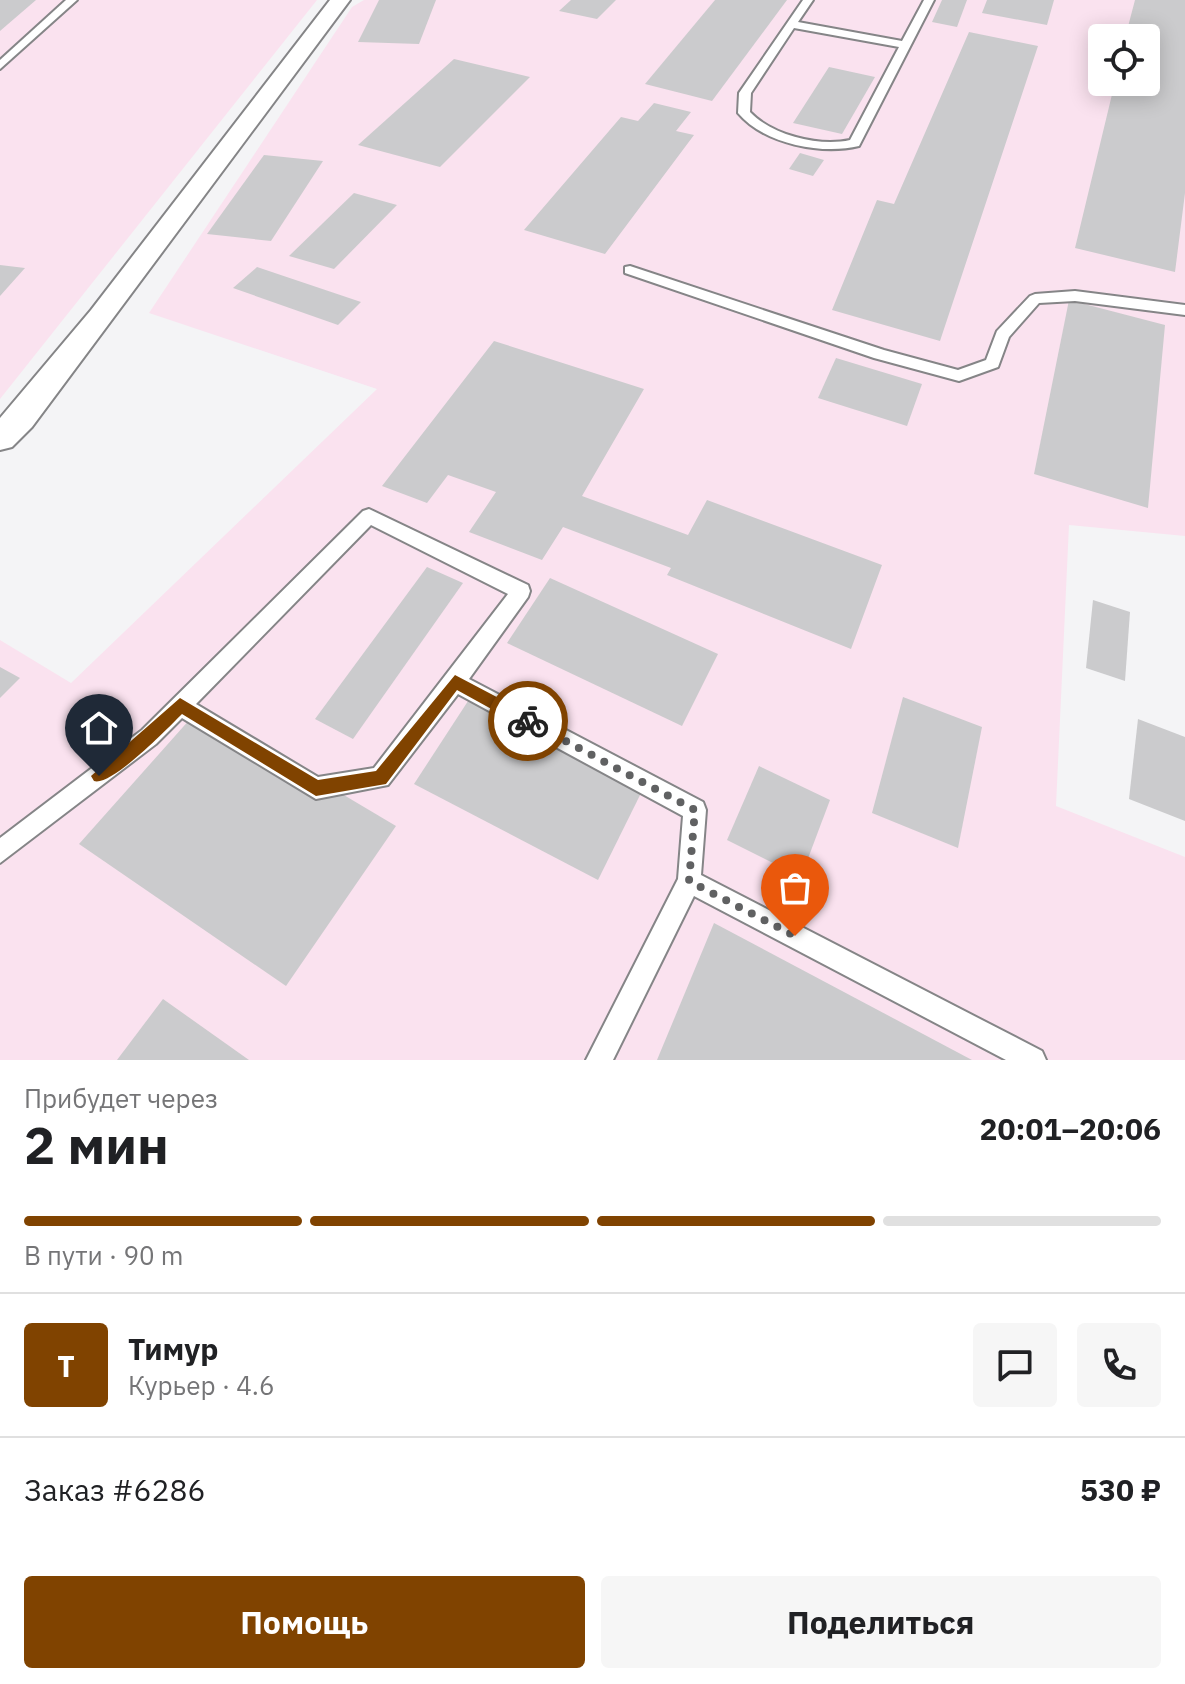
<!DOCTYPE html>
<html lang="ru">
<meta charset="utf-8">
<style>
:root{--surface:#fff;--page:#f6f6f6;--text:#202124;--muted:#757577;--line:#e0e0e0;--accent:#804300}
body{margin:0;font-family:"IBM Plex Sans",sans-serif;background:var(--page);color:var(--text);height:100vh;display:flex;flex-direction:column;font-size:30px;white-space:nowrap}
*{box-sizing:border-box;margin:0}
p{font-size:26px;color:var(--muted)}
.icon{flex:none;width:44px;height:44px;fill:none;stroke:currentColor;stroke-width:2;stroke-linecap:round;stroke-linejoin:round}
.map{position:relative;height:1060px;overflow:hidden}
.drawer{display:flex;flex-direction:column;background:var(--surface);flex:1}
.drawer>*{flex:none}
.tools{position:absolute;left:1088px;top:24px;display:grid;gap:16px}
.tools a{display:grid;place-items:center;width:72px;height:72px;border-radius:8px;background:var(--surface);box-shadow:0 4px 20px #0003;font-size:40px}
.pin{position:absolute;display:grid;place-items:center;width:68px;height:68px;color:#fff;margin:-82px -34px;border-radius:50% 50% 50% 0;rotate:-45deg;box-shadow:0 0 8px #0007}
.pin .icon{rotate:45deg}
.courier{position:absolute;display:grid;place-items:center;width:80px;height:80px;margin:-40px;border:6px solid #804300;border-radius:50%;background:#fff;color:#222;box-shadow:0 2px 10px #0007}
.headline em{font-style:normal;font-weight:700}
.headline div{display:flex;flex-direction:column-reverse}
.headline{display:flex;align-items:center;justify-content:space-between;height:136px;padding:0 24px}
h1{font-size:52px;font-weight:700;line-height:60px}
.bar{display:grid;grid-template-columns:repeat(4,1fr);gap:12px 8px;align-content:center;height:96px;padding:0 24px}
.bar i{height:10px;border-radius:6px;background:var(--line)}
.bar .active{background:var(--accent)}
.bar p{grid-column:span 4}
.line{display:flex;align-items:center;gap:20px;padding:0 24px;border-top:2px solid var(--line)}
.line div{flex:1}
.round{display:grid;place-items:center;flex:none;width:84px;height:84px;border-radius:8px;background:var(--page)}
.cta{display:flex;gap:16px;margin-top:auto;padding:16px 24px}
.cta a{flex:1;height:92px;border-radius:8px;background:var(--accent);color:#fff;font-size:32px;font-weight:700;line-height:92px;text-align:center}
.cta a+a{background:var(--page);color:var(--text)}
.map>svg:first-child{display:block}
.industrial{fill:#fae2ef;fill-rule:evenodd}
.building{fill:#cbcbcd}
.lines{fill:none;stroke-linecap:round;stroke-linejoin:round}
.service-casing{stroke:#858587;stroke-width:4}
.minor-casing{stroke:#858587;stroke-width:4}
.service{fill:#fff;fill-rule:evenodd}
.minor{fill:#fff;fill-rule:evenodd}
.route{fill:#804300}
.done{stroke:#606162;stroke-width:8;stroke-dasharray:0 14.4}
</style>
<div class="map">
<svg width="1185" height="1060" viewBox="0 0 1185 1060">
<rect width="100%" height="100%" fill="#f4f4f6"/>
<g class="industrial">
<polygon points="0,0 317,0 0,399"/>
<path d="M364,0H1185V536L1069,525L1056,806L1185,857V1060H0V640L71,683L377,389L149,313L352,7ZM1102,38H1146V82H1102Z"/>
</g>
<g class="building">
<polygon points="0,0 36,0 0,31"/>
<polygon points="379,0 436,0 419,44 358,42"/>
<polygon points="571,0 616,0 597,19 559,11"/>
<polygon points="715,0 787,0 712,101 645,84"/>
<polygon points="942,0 967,0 957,27 932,22"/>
<polygon points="987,0 1054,0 1047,25 982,13"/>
<polygon points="1135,0 1185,0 1185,193 1175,272 1075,248 1115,82 1146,82 1146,38 1125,38"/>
<polygon points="969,32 1038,46 940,341 832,310 877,200 894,204"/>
<polygon points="454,59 530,77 440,167 358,145"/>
<polygon points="829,67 875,77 842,134 793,123"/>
<polygon points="654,103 691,112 676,131 694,135 605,254 524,230 621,117 638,121"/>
<polygon points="800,153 824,160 813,176 789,169"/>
<polygon points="264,155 323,161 271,241 207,234"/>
<polygon points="354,193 397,205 334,269 289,256"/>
<polygon points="0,265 25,268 0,296"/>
<polygon points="257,267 361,302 338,325 233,288"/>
<polygon points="1069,300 1165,325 1148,508 1034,474"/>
<polygon points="494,341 644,389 582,496 688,535 707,500 882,565 851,649 667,575 671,568 563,527 542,560 469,532 496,492 448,475 427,503 382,486"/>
<polygon points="836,358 922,384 907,426 818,398"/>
<polygon points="427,567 463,583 353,739 315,719"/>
<polygon points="550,578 718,654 682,726 507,643"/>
<polygon points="1093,600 1130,612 1125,681 1086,668"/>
<polygon points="0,667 20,678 0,698"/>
<polygon points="903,697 982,727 958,848 872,813"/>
<polygon points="470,698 646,783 598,880 414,784"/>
<polygon points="199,709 396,826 286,986 79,844"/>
<polygon points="1138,719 1185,737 1185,821 1129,799"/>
<polygon points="759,766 830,800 801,877 727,840"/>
<polygon points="714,923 972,1060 657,1060"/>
<polygon points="163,999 249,1060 117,1060"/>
</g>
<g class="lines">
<defs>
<g id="service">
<polygon points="66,0 77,0 0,69 0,60"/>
<path d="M803,0H813L798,22L902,41L924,0H934L859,146C822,155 764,144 738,113L739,93ZM794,28L899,47L850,140C819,147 772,135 750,112L751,93Z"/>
<polygon points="630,266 884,350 958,370 986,360 997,331 1030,296 1035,294 1075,291 1185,305 1185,315 1075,301 1039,303 1009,337 998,367 959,381 874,358 625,273 625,267"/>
<path d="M369,509L528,585L530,591L528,597L469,679L703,802L706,810L701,875L1042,1051L1046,1060H1006L694,896L613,1060H586L678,879L683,816L458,694L388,785L316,799L182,718L156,744L0,863V838L142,730L363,511ZM371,525L508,594L374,768L318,777L196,704Z"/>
</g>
<polygon id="minor" points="330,0 350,0 32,427 12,447 0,450 0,418 91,310"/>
</defs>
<use href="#service" class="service-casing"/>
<use href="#minor" class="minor-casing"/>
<use href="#service" class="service"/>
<use href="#minor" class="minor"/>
</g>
<path class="route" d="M455,675L533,716V726H522L457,690L386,784L316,796L182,714C168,728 111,787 94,781L91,776L180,698L318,780L376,771Z"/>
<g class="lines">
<polyline class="done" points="528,721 695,810 689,881 795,936"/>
</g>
</svg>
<div class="tools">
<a><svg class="icon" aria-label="locate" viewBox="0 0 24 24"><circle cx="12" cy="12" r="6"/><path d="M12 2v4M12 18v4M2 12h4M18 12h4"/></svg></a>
</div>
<div class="pin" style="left:795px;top:936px;background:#ea580c"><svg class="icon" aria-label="bag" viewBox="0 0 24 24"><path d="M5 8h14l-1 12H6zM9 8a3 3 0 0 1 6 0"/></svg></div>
<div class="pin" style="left:99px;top:776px;background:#1f2937"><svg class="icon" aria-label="home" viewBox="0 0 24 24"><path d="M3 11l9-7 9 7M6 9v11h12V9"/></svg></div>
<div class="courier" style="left:528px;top:721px"><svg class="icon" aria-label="bike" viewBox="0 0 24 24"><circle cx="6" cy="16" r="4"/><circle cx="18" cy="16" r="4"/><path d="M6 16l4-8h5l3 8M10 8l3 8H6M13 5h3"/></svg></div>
</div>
<section class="drawer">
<div class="headline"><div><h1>2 мин</h1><p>Прибудет через</p></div><em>20:01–20:06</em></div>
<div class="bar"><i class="active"></i><i class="active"></i><i class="active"></i><i></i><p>В пути · 90 m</p></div>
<div class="line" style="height:144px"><b class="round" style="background:var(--accent);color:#fff">Т</b><div><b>Тимур</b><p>Курьер · 4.6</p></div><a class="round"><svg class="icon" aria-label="chat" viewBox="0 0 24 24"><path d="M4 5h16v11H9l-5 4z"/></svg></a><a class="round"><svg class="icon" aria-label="phone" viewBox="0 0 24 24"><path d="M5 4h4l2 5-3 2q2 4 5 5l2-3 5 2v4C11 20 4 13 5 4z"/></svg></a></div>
<div class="line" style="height:104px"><div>Заказ #6286</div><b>530 ₽</b></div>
<div class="cta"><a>Помощь</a><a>Поделиться</a></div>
</section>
